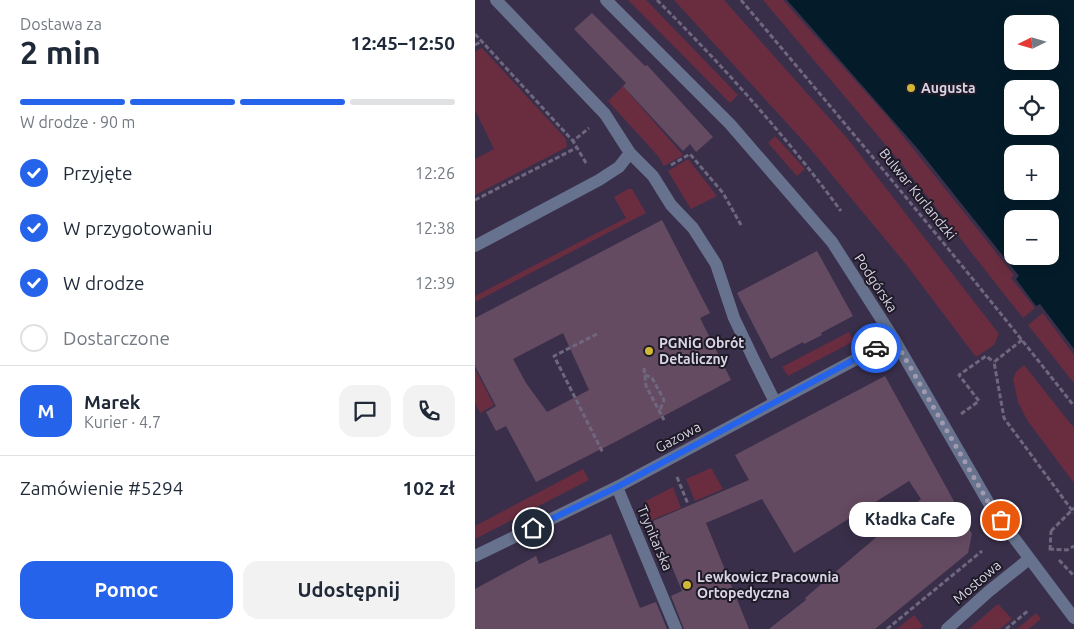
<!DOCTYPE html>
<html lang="pl">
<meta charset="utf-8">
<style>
:root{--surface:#fff;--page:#f2f2f3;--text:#1f2937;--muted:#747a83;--line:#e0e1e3;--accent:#2563eb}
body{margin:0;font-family:Ubuntu,sans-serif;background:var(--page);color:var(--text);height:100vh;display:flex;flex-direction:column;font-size:19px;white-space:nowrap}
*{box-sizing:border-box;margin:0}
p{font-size:16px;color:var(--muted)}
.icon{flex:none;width:28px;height:28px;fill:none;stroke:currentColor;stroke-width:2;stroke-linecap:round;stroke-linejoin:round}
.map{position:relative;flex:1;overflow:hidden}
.sheet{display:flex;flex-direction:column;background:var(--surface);width:475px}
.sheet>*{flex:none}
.needle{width:32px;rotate:265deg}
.tools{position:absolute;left:529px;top:15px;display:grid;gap:10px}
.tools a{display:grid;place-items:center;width:55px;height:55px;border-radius:10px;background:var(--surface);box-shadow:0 2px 12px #0003;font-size:25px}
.pin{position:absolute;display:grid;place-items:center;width:42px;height:42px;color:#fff;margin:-21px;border:2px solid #fff;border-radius:50%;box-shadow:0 1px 5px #0007}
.courier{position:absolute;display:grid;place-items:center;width:50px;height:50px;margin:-25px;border:4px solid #2563eb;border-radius:50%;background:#fff;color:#222;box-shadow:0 1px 6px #0007}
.bubble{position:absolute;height:35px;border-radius:15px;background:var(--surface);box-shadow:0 2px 12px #0003;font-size:16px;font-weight:700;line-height:35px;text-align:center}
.summary em{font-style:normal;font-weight:700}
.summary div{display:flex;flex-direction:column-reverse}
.summary{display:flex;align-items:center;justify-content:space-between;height:85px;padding:0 20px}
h1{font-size:32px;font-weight:700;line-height:38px}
.bar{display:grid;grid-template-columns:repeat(4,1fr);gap:8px 5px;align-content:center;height:60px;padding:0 20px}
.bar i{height:6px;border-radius:4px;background:var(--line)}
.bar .on{background:var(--accent)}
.bar p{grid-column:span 4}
.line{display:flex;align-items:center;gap:12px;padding:0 20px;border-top:1px solid var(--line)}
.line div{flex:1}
.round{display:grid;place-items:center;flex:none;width:52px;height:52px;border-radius:15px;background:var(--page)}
ol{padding:0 20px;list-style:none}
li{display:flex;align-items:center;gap:15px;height:55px}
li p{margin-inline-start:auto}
li .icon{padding:5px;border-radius:50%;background:var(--accent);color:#fff;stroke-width:4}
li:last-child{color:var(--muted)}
li i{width:28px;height:28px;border:2px solid var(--line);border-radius:50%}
.action{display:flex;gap:10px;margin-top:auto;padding:10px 20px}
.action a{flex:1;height:58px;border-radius:15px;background:var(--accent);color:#fff;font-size:20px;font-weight:700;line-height:58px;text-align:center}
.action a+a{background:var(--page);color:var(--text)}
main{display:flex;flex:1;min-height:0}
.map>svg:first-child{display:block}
.green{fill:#6a2d40}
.water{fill:#041c2a;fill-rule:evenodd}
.building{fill:#654b62;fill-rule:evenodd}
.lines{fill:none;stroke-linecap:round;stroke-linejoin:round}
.path{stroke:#6f677f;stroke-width:3;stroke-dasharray:5 2.5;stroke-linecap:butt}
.minor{stroke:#67728e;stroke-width:12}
.path-bridge{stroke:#6f677f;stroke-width:3;stroke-dasharray:5 2.5;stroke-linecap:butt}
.done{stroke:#a19aaf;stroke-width:5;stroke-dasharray:0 9}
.route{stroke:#2563eb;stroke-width:6}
.poi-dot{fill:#d1b736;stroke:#1e1a26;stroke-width:2}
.labels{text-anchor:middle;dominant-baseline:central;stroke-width:4;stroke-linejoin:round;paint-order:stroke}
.poi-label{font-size:14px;font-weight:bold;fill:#d9d4e6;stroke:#1e1a26;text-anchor:start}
.street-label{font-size:14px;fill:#d9d4e6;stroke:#1e1a26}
</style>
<main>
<section class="sheet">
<div class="summary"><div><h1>2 min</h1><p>Dostawa za</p></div><em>12:45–12:50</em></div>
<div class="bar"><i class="on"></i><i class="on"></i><i class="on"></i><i></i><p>W drodze · 90 m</p></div>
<ol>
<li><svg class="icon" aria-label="check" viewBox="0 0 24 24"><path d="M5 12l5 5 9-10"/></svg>Przyjęte<p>12:26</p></li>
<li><svg class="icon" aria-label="check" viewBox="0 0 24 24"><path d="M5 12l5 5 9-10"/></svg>W przygotowaniu<p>12:38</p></li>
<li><svg class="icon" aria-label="check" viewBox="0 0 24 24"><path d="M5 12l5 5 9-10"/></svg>W drodze<p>12:39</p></li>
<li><i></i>Dostarczone</li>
</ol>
<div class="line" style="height:90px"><b class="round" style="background:var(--accent);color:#fff">M</b><div><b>Marek</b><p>Kurier · 4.7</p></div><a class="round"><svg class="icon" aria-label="chat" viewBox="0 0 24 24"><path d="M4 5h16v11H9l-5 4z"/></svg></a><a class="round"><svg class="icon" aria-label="phone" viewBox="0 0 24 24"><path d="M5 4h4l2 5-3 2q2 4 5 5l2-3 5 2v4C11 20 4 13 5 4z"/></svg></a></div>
<div class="line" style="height:65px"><div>Zamówienie #5294</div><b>102 zł</b></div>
<div class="action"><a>Pomoc</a><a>Udostępnij</a></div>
</section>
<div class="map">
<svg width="599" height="629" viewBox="0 0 599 629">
<rect width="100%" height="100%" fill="#392f4a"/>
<g class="green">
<polygon points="153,0 171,0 263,95 255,103"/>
<polygon points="199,0 249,0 372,138 524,334 519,345 501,357 430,263 332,145"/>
<polygon points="288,0 308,0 411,115 539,275 536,278 560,308 548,318 426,163"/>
<polygon points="7,48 91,139 92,147 0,195 0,159 19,149 0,110 0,52"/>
<polygon points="148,86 208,155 189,166 183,156 133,101"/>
<polygon points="300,136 330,169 322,176 293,143"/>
<polygon points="213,159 242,196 216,209 193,171"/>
<polygon points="153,189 157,189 171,213 0,302 0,296 151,218 139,197"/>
<polygon points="568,313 599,355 599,383 553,325"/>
<polygon points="374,332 379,341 313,376 307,367"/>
<polygon points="549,365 599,428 599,483 552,420 543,402 538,379 541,372"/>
<polygon points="0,369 19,405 5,413 0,403"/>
<polygon points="236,468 248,489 220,501 211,479"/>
<polygon points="108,469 114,480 0,539 0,526"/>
<polygon points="198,487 206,508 177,520 186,541 184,542 168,506 171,501"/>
<polygon points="523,604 537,619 525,629 494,629"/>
<polygon points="561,613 566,619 554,629 542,629"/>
<polygon points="439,615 448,626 444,629 422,629"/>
</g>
<path class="water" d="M312,0H599V349L565,304L561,306L541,279L544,276L443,149ZM538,24H575V61H538ZM538,89H575V126H538ZM538,154H575V191H538ZM538,219H575V256H538Z"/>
<g class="building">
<polygon points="117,13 170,66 172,65 238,137 221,152 215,144 208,151 148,86 151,83 99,29"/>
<path d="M187,220L235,313L225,318L256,380L142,441L61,482L31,426L21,431L11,412L21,406L0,366V318ZM88,333L114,390L72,412L51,383L38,359Z"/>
<polygon points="342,251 378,316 346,333 347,335 329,344 328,342 296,359 262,293"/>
<polygon points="410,376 497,534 493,553 400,629 294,629 331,600 330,598 446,499 434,481 319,553 287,499 231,523 274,629 209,629 196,596 207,591 178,521 274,480 260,455"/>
<polygon points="136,534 165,608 181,602 192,629 0,629 0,589 61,556 64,564"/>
</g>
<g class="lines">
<g class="path">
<path d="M182,0C248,66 311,136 366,211"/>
<path d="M266,0C379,134 491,268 599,406"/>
<polyline points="0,34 98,141"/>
<polyline points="0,45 7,41"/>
<polyline points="111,163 98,141 114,128"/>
<polyline points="196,165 215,154 248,193 266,225"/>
<polyline points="0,200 101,148"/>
<polyline points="122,334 79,356 128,453"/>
<polyline points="547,340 519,362 529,418 599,513"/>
<polyline points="169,368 171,386 189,420"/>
<polyline points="170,375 177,378 189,400 185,410"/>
<polyline points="486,414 504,401 484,375 511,356 519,362"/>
<polyline points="202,477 213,504"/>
<polyline points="574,549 592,550 599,546"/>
<polyline points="575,550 576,531"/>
<polyline points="584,560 599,576"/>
<polyline points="412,629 507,551"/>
<polyline points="531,629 554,610"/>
</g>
<g class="minor">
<polyline points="131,0 255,124 357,242 419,339 516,507 599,618"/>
<polyline points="155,153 178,176 196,205 218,228 241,264 259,318 280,362 300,402"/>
<polyline points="0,246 124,180 144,167 155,153 130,114 21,0"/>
<polyline points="142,487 201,629"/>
<polyline points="0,556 142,487 419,339"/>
<polyline points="472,629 513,592 554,559"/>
</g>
<polyline class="path-bridge" points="576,531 599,508"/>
</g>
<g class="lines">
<polyline class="done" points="401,348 419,339 516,507 526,520"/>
<polyline class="route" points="58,528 142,487 401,348"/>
</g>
<g class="poi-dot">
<circle cx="436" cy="88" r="5"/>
<circle cx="174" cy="351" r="5"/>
<circle cx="212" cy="585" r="5"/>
</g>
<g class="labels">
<g class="poi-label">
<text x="446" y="88">Augusta</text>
<text x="184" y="343">PGNiG Obrót<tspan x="184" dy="16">Detaliczny</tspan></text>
<text x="222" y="577">Lewkowicz Pracownia<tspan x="222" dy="16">Ortopedyczna</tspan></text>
</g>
<g class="street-label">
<text transform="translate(443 194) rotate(51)">Bulwar Kurlandzki</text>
<text transform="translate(401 283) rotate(57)">Podgórska</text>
<text transform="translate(203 437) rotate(-28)">Gazowa</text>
<text transform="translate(180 538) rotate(67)">Trynitarska</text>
<text transform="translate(502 582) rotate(-41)">Mostowa</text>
</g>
</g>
</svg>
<div class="tools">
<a><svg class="needle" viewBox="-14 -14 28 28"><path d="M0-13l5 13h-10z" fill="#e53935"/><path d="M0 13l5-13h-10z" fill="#747a83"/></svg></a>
<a><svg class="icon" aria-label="locate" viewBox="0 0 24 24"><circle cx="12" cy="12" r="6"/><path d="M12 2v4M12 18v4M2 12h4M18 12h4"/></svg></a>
<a>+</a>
<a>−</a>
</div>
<div class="pin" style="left:526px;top:520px;background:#ea580c"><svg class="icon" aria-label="bag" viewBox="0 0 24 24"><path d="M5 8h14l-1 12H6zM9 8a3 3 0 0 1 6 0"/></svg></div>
<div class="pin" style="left:58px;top:528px;background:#1f2937"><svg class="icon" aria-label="home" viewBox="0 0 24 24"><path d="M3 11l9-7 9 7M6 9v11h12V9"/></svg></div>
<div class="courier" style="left:401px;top:348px"><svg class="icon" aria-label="car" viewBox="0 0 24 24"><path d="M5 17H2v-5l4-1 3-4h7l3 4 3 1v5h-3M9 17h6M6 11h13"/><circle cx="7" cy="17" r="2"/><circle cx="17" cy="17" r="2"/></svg></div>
<div class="bubble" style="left:374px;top:502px;width:122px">Kładka Cafe</div>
</div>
</main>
